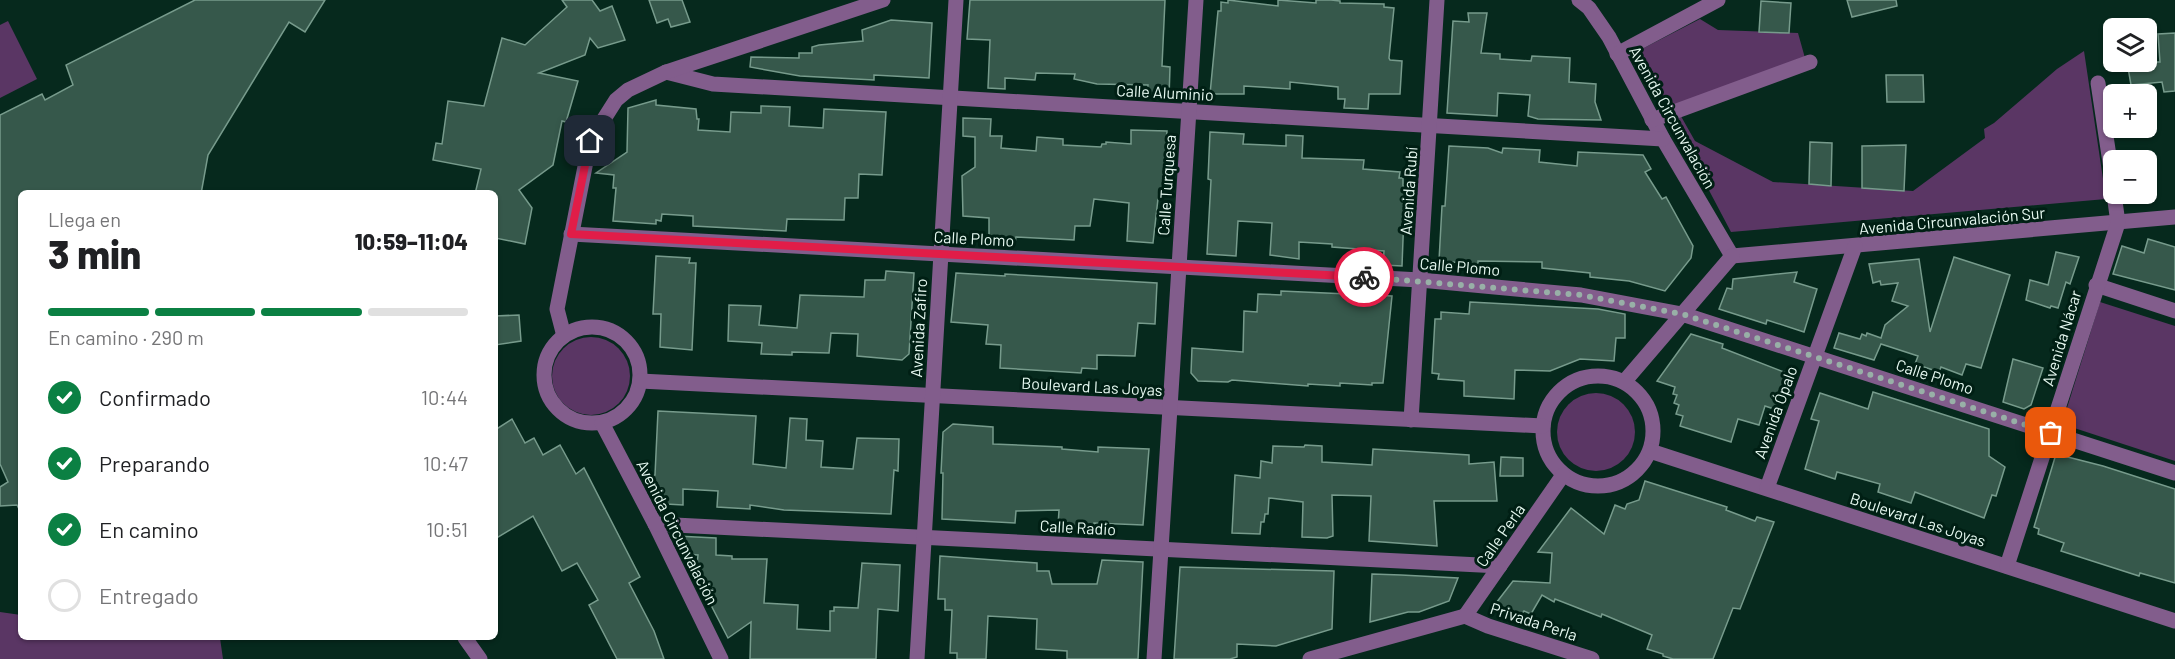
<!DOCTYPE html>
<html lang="es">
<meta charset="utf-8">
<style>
:root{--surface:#fff;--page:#f6f6f6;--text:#202124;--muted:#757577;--line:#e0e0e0;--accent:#0b8043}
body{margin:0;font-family:Barlow,sans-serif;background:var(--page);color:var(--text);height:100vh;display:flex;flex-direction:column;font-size:22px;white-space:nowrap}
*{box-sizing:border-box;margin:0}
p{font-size:20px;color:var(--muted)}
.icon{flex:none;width:33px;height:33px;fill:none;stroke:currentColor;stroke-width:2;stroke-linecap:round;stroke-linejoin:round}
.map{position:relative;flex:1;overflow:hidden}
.sheet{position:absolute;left:18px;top:190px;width:480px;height:450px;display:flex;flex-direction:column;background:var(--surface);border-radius:9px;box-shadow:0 2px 4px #0004}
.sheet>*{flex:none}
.buttons{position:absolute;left:2103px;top:18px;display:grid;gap:12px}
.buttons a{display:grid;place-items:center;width:54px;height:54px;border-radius:9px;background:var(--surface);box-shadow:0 2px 4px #0004;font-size:30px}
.pin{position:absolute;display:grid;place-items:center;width:51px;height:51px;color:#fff;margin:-26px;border-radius:12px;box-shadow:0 3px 9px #0006}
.courier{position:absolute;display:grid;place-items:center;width:60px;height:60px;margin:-30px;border:4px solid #e11d48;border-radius:50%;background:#fff;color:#222;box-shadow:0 2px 8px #0007}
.summary em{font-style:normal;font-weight:800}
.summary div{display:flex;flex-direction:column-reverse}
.summary{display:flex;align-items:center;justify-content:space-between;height:102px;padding:0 30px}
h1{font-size:39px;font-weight:800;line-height:45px}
.bar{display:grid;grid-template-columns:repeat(4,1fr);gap:9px 6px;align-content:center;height:72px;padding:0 30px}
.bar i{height:8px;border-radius:4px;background:var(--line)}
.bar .active{background:var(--accent)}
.bar p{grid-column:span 4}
ol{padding:0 30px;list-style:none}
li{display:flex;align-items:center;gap:18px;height:66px}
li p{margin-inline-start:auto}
li .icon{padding:6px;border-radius:50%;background:var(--accent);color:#fff;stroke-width:4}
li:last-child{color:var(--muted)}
li i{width:33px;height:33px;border:3px solid var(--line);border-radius:50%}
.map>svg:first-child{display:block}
.green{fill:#5a3664}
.building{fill:#36584b;stroke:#779b8c;stroke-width:1.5}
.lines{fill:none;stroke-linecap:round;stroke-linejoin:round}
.minor{stroke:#825d8c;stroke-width:15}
.done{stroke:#98b0a7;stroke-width:6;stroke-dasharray:0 10.8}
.route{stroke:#e11d48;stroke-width:8}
.labels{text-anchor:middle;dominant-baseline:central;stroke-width:6;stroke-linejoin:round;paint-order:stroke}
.street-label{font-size:16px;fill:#e6f9f1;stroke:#001f14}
</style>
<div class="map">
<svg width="2175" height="659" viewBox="0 0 2175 659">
<rect width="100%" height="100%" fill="#06291d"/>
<g class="green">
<polygon points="1700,19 1718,30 1798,33 1805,58 1678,111 1695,141 1773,182 1913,191 1985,138 1984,129 1994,123 2057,69 2084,51 2106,199 1731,232 1636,52"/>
<polygon points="8,21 37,79 0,98 0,25"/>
<polygon points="2100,302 2175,326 2175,461 2062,424"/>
<circle cx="591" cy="376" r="39"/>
<circle cx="1596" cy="432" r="39"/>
<polygon points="0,612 21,615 21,638 220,638 223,659 0,659"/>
</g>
<g class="building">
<polygon points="195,0 325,0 305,32 289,22 208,155 201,194 21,194 21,513 17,505 0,506 0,487 8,482 0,464 0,115 42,94 45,100 73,85 66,65"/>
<polygon points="562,0 592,0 600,11 612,6 625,40 598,48 590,38 585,55 539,73 578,81 566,122 562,121 553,165 519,190 532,208 525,244 495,238 495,194 475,194 481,169 433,160 436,143 442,144 448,101 484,106 502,38 525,45 567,7"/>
<polygon points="649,0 682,0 690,22 671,27 668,19 657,23"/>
<polygon points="970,0 1165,0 1162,66 1170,67 1169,98 1147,96 1148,85 1097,84 1074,79 1075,74 1036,73 1035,80 1005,78 1005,89 988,88 990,40 967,39"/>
<polygon points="1228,0 1278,6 1278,0 1316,3 1316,0 1331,0 1340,1 1340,3 1384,4 1384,7 1394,8 1389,58 1390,60 1402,61 1400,94 1369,94 1368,109 1344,108 1345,99 1338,99 1338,87 1290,82 1290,89 1244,86 1244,94 1210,94 1218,11 1221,11 1221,2 1228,3"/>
<polygon points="1847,0 1896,0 1897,6 1852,17"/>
<polygon points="1761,1 1791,3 1789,33 1759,32"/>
<polygon points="1468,13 1487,13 1481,53 1500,54 1500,59 1531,61 1532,56 1570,58 1569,82 1596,84 1595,102 1601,120 1538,119 1528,116 1530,95 1498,93 1497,116 1447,113 1453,21 1469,22"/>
<polygon points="891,20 932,23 929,78 874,75 874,80 800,76 750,67 751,57 799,58 799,53 812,53 812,47 819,45 863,41 862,30"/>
<polygon points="2175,33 2175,91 2164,92 2162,82 2131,85 2127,62 2160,62 2158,34"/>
<polygon points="1886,75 1923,75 1924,102 1887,102"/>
<polygon points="656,100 656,105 696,109 697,119 699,119 698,130 730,132 731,112 761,113 761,106 790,107 789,126 823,128 824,109 886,112 882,175 859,174 858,198 845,198 844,220 787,219 786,231 693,226 693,216 662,214 661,221 656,220 656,224 613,221 616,188 613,188 614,175 596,173 627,152 628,108"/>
<polygon points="963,118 991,119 990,136 1002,136 1001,148 1036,151 1037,137 1063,139 1063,145 1101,147 1102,144 1106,144 1106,142 1131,144 1131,130 1167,131 1163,190 1159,190 1153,243 1127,241 1129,203 1094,199 1090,226 1075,226 1074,240 1016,237 1015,243 989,242 989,218 963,216 962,176 975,167 975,137 963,136"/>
<polygon points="1210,132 1244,134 1243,144 1286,146 1286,135 1303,136 1302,158 1364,160 1363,169 1400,172 1399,178 1403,178 1403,186 1405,187 1402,266 1383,265 1384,251 1332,247 1332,244 1299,242 1299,259 1270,255 1272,223 1238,221 1236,256 1207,254 1211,180 1208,179"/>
<polygon points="1810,142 1832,143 1831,186 1809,184"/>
<polygon points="1906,145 1904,191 1862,188 1862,146"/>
<polygon points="1449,146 1488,148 1502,153 1503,148 1540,150 1539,162 1577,166 1578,152 1643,155 1651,169 1645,172 1662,199 1666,197 1693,246 1691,258 1665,291 1629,281 1590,277 1590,273 1542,268 1542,262 1478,261 1478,264 1439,261 1442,206 1445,206"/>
<polygon points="2148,239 2175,247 2175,290 2113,274 2122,246 2144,253"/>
<polygon points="2056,252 2079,257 2070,284 2066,282 2058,308 2051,306 2050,308 2026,300 2030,280 2048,285"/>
<polygon points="656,256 690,258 689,263 696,263 692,350 660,347 661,314 653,314"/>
<polygon points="1954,257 2010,275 1981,368 1966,364 1962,375 1941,367 1939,372 1915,364 1918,356 1881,344 1874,360 1834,348 1839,333 1860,339 1862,334 1866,336 1867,333 1881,338 1885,325 1908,306 1892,301 1898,283 1881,285 1880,281 1873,283 1869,264 1919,259 1930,332"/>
<polygon points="886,271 914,273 909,354 902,360 857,356 858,334 831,333 829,353 792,352 792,355 761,354 762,343 728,341 729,305 761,306 759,325 797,328 800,295 864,297 865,280 885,280"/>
<polygon points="1797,272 1794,282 1817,289 1804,332 1767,320 1766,324 1719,309 1727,288 1732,289 1733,279"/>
<polygon points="956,273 1005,276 1005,274 1157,283 1155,324 1138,323 1135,356 1097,355 1097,369 1082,368 1081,373 1000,368 1001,345 986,344 988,325 951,322"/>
<polygon points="1281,291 1392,296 1383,383 1372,383 1372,385 1340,383 1340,386 1308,384 1308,386 1232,380 1228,382 1198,381 1191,373 1192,348 1243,352 1244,311 1257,312 1258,294 1281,295"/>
<polygon points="1470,302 1598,309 1625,314 1625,338 1616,338 1614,361 1580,359 1550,371 1515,370 1514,399 1464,396 1464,381 1438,379 1439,374 1432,373 1435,319 1441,319 1441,312 1469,314"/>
<polygon points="519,315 521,341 495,345 495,316"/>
<polygon points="1691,334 1723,344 1722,348 1789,374 1777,410 1765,406 1759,425 1738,419 1731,442 1680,426 1683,416 1676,414 1679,405 1674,403 1677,395 1673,394 1675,387 1657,381"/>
<polygon points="2013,359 2043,368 2031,405 2024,409 2003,402"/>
<polygon points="1873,392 1989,429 1989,456 2005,467 1996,496 1992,495 1984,518 1915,492 1911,503 1878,492 1880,484 1837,472 1835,479 1805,469 1819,421 1811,419 1820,393 1868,409"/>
<polygon points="658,411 756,416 753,464 786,468 790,418 807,419 806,440 823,441 821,467 853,469 857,438 899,439 898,471 894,470 891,514 784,510 750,505 750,509 717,507 718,491 683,489 683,505 666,504 651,477 655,475"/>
<polygon points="512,419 525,443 534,438 543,455 560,445 576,474 584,468 640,577 629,583 654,631 664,659 617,659 589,605 598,600 577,563 562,571 533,516 495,539 495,430"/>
<polygon points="953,424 993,427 993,444 1062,447 1062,449 1098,452 1098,447 1149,449 1143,525 1094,523 1094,528 1058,526 1059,510 1016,511 1015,523 942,519 943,473 941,473 943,432"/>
<polygon points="1305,445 1322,446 1322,462 1372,465 1373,449 1469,455 1469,464 1494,462 1497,501 1434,501 1437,546 1369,541 1371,496 1332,495 1333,536 1327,538 1302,537 1303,502 1269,498 1268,514 1265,514 1264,522 1261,522 1260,534 1232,533 1235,475 1260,478 1261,461 1272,463 1273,446 1304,447"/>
<polygon points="2056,454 2103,466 2175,489 2175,583 2140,573 2139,576 2061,551 2064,543 2038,534 2039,529 2034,527"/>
<polygon points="1501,457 1523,458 1523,476 1500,476"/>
<polygon points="1645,481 1727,507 1726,510 1755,521 1757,517 1774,522 1740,609 1733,608 1713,659 1673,659 1663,656 1663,654 1647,649 1652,635 1602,614 1601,617 1555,599 1554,602 1542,595 1531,614 1524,611 1519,618 1493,607 1513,581 1550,583 1552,553 1538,552 1571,508 1604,534 1615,505 1625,509 1627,504 1639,500"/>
<polygon points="676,536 716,538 716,555 732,556 732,559 767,559 764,603 798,605 797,629 830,631 830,611 834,611 834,607 858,608 862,563 900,565 898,611 878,609 876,659 750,659 751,622 728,638 696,576 698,555 685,554"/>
<polygon points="940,556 1037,563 1037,571 1049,571 1052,584 1097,584 1102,560 1143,562 1138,659 1067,659 1067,651 1036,649 1037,619 988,616 986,659 957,659 957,653 950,653 952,610 945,610 945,599 938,599"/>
<polygon points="1180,567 1334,571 1332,629 1276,646 1237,644 1237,657 1230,659 1174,659"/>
<polygon points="1372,574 1401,575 1458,578 1449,601 1419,612 1408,612 1370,622"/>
</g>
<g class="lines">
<g class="minor">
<polyline points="1579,0 1589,8 1609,37 1663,139 1732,256"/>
<polyline points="1617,54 1718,0"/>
<polyline points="666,72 713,84 1663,139"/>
<polyline points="2098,83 2114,189"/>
<polyline points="1652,120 1810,62"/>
<polyline points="571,234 1420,280 1581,295 1682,314 2175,473"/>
<polyline points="1732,256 2175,217"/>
<polyline points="2096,285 2175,311"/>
<circle cx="592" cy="375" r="48"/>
<polyline points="564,336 557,309 590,141 616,100 628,90 666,72 883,0"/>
<circle cx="1598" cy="431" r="55"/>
<polyline points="640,381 1543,426"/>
<polyline points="1624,382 1732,256"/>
<polyline points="1411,420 1437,0"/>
<polyline points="602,423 655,524 721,659"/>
<polyline points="1650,451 2175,621"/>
<polyline points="1767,488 1855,246"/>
<polyline points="655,524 1500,566"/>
<polyline points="2007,566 2118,223 2114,194"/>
<polyline points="1465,616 1563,475"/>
<polyline points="1465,616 1488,626 1592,659"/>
<polyline points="465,638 480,659"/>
<polyline points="917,659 956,0"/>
<polyline points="1154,659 1196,0"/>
<polyline points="1310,659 1465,616"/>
</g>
</g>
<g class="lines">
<polyline class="done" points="1364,277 1581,295 1682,314 2051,433"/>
<polyline class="route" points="590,141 571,234 1364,277"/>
</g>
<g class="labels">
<g class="street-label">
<text transform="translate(1165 92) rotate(3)">Calle Aluminio</text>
<text transform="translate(1673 117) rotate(61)">Avenida Circunvalación</text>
<text transform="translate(1166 185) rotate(-86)">Calle Turquesa</text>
<text transform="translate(1408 191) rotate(-86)">Avenida Rubí</text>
<text transform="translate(1952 220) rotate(-5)">Avenida Circunvalación Sur</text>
<text transform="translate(974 238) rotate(3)">Calle Plomo</text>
<text transform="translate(1460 266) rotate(5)">Calle Plomo</text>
<text transform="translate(918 328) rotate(-87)">Avenida Zafiro</text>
<text transform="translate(2061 338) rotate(-73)">Avenida Nácar</text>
<text transform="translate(1935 376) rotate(18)">Calle Plomo</text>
<text transform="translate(1092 386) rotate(3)">Boulevard Las Joyas</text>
<text transform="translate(1775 412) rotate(-70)">Avenida Ópalo</text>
<text transform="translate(1918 519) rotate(18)">Boulevard Las Joyas</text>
<text transform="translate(1078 527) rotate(3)">Calle Radio</text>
<text transform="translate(678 532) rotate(63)">Avenida Circunvalación</text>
<text transform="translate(1500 535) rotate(-55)">Calle Perla</text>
<text transform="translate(1534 621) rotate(18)">Privada Perla</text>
</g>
</g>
</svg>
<div class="buttons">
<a><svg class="icon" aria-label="layers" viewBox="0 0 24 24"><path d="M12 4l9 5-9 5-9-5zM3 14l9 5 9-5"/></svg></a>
<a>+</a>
<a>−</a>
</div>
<div class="pin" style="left:2051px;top:433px;background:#ea580c"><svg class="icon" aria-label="bag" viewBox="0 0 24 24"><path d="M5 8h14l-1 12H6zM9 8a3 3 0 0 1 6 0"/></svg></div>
<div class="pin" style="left:590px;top:141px;background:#1f2937"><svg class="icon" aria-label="home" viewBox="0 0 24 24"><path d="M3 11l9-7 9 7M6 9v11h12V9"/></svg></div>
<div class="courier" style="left:1364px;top:277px"><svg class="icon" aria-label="bike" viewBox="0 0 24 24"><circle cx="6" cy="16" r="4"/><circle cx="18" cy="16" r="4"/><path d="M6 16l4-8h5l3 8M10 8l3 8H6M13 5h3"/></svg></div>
<section class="sheet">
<div class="summary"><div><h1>3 min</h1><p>Llega en</p></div><em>10:59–11:04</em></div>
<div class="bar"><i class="active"></i><i class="active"></i><i class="active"></i><i></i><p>En camino · 290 m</p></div>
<ol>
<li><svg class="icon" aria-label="check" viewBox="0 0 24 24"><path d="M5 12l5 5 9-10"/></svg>Confirmado<p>10:44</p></li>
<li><svg class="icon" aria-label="check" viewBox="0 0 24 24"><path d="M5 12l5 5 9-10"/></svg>Preparando<p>10:47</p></li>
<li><svg class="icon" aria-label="check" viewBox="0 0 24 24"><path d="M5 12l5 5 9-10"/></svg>En camino<p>10:51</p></li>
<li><i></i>Entregado</li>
</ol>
</section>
</div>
